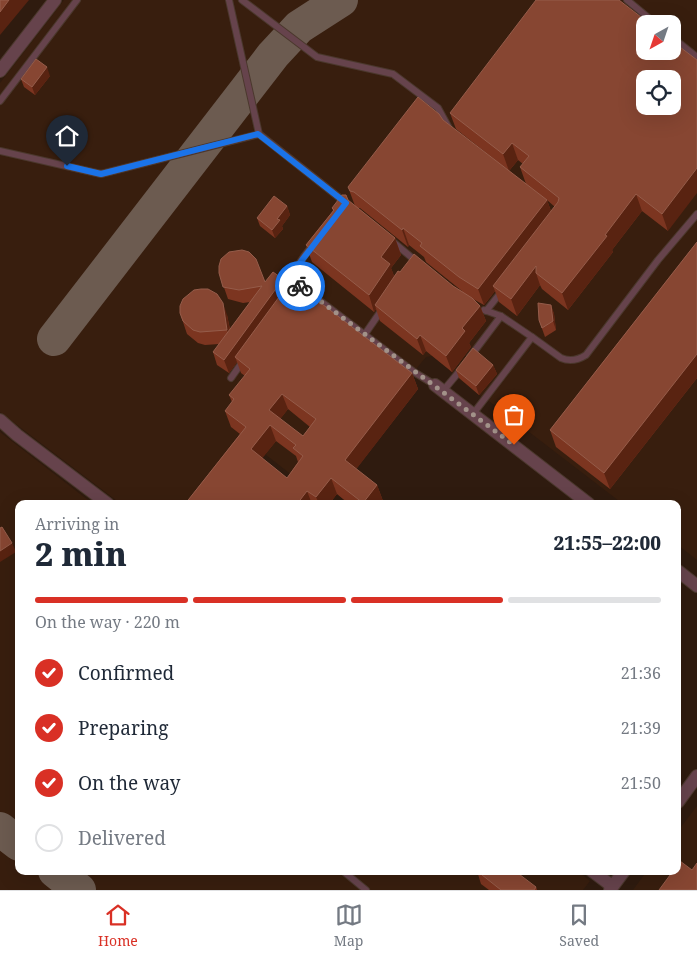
<!DOCTYPE html>
<meta charset="utf-8">
<style>
:root{--surface:#fff;--page:#f2f2f3;--text:#1f2937;--muted:#747a83;--line:#e0e1e3;--accent:#d93025}
body{margin:0;font-family:"Noto Serif",serif;background:var(--page);color:var(--text);height:100vh;display:flex;flex-direction:column;font-size:19px;white-space:nowrap}
*{box-sizing:border-box;margin:0}
p{font-size:16px;color:var(--muted)}
.icon{flex:none;width:28px;height:28px;fill:none;stroke:currentColor;stroke-width:2;stroke-linecap:round;stroke-linejoin:round}
.map{position:relative;flex:1;overflow:hidden}
.panel{position:absolute;left:15px;top:500px;width:666px;height:375px;display:flex;flex-direction:column;background:var(--surface);border-radius:10px;box-shadow:0 5px 20px #0002}
.panel>*{flex:none}
.needle{width:32px;rotate:220deg}
.buttons{position:absolute;left:636px;top:15px;display:grid;gap:10px}
.buttons a{display:grid;place-items:center;width:45px;height:45px;border-radius:10px;background:var(--surface);box-shadow:0 5px 20px #0002;font-size:25px}
.pin{position:absolute;display:grid;place-items:center;width:42px;height:42px;color:#fff;margin:-51px -21px;border-radius:50% 50% 50% 0;rotate:-45deg;box-shadow:0 0 5px #0007}
.pin .icon{rotate:45deg}
.courier{position:absolute;display:grid;place-items:center;width:50px;height:50px;margin:-25px;border:4px solid #1a73e8;border-radius:50%;background:#fff;color:#222;box-shadow:0 1px 6px #0007}
.overview em{font-style:normal;font-weight:800}
.overview div{display:flex;flex-direction:column-reverse}
.overview{display:flex;align-items:center;justify-content:space-between;height:85px;padding:0 20px}
h1{font-size:32px;font-weight:800;line-height:38px}
.bar{display:grid;grid-template-columns:repeat(4,1fr);gap:8px 5px;align-content:center;height:60px;padding:0 20px}
.bar i{height:6px;border-radius:4px;background:var(--line)}
.bar .current{background:var(--accent)}
.bar p{grid-column:span 4}
ol{padding:0 20px;list-style:none}
li{display:flex;align-items:center;gap:15px;height:55px}
li p{margin-inline-start:auto}
li .icon{padding:5px;border-radius:50%;background:var(--accent);color:#fff;stroke-width:4}
li:last-child{color:var(--muted)}
li i{width:28px;height:28px;border:2px solid var(--line);border-radius:50%}
.tabs{display:flex;justify-content:space-around;align-items:center;height:70px;border-top:1px solid var(--line);background:var(--surface);font-size:14px;color:var(--muted)}
.tabs a{display:grid;justify-items:center;gap:2px}
.tabs .current{color:var(--accent)}
.map>svg:first-child{display:block}
.built{fill:#381e0e;fill-rule:evenodd}
.lines{fill:none;stroke-linecap:round;stroke-linejoin:round}
.taxiway{stroke:#6c5b50;stroke-width:34}
.lane-casing{stroke:#4b382d;stroke-width:8}
.street-casing{stroke:#4b382d;stroke-width:14}
.lane{stroke:#66434c;stroke-width:6}
.street{stroke:#66434c;stroke-width:12}
.wall{fill:#7c3520;fill-rule:evenodd}
.shaded-wall{fill:#592311}
.building{fill:#874632;stroke:#955c4a;fill-rule:evenodd}
.done{stroke:#a29289;stroke-width:5;stroke-dasharray:0 9}
.route{stroke:#1a73e8;stroke-width:6}
</style>
<div class="map">
<svg width="697" height="890" viewBox="0 0 697 890">
<rect width="100%" height="100%" fill="#2f1b0f"/>
<g class="built">
<path d="M64,0H697V560L678,545V504H623L485,398L479,395L432,356L426,357L407,380L351,475L349,504L337,494L329,504L242,436L191,504H121L0,412V83ZM645,24H672V51H645ZM645,79H672V106H645Z"/>
<polygon points="0,432 93,504 19,504 19,871 578,871 590,881 583,890 0,890"/>
<polygon points="697,806 697,890 633,890 647,871 678,871 678,831"/>
</g>
<g class="lines">
<g class="taxiway">
<polyline points="54,339 273,55 299,27 341,0"/>
<polyline points="0,829 19,844"/>
<polyline points="55,871 79,890"/>
</g>
<defs>
<g id="lane">
<polyline points="229,0 259,134 346,203"/>
<polyline points="242,0 317,57 393,74 438,108 450,130"/>
<polyline points="627,0 656,24"/>
<polyline points="672,37 697,57"/>
<polyline points="0,101 77,0"/>
<polyline points="0,151 101,174 259,134"/>
<polyline points="392,241 417,262"/>
<path d="M299,285C289,271 304,257 313,245"/>
<polyline points="295,291 299,285 414,372 435,385"/>
<polyline points="484,310 501,316 532,337"/>
<polyline points="486,311 502,291"/>
<polyline points="365,334 383,308"/>
<polyline points="470,357 501,316"/>
<polyline points="231,378 243,361"/>
<polyline points="443,391 463,367"/>
<path d="M473,414L532,337L561,358C570,362 578,360 586,355L658,260L697,214"/>
<polyline points="343,871 366,890"/>
</g>
<g id="street">
<polyline points="0,71 55,0"/>
<polyline points="435,385 589,504"/>
<polyline points="0,420 17,435 108,504"/>
<polyline points="678,571 697,586"/>
<polyline points="678,802 697,776"/>
<polyline points="592,871 612,886"/>
<polyline points="610,890 624,871"/>
</g>
</defs>
<use href="#lane" class="lane-casing"/>
<use href="#street" class="street-casing"/>
<use href="#lane" class="lane"/>
<use href="#street" class="street"/>
</g>
<g class="wall">
<path d="M619,0L668,231L642,211L612,250L613,252L568,310L542,289L540,285L517,316L499,302L495,291L484,305L473,299L480,306L486,321L469,343L471,347L452,372L426,351L423,355L380,321L376,309L374,312L312,262L306,245L333,211L332,208L348,200L355,206L348,187L443,120L547,200L526,184L520,167L523,164L518,160L509,171L456,129L450,113ZM547,200L555,207L551,211ZM358,208H360L408,247L409,245L424,257L426,262L462,291L453,286L400,272L394,276L391,268L401,255L395,238Z"/>
<polygon points="50,76 35,95 24,87 21,79"/>
<polygon points="287,206 290,215 282,226 283,229 275,238 260,226 257,218"/>
<polygon points="697,242 697,378 610,489 556,447 550,430"/>
<path d="M219,273L265,282L283,279L286,288L412,373L418,389L356,469L377,485L383,501L380,504H349L337,494L329,504H185L240,434L231,427L225,411L232,402L229,395L245,376L241,373L237,362L229,373L217,365L213,352L219,344L205,345L198,343L187,334L180,313L227,315L230,329L250,302L243,303L228,299ZM288,409L310,427L303,436L280,419ZM276,441L296,456L298,462L287,478L262,458Z"/>
<polygon points="551,305 554,314 556,330 545,337 539,320"/>
<polygon points="493,365 497,374 479,395 459,378 456,370"/>
<polygon points="477,871 536,887 537,890 489,890 481,884"/>
</g>
<g class="shaded-wall">
<polygon points="9,0 29,0 0,35 0,12"/>
<polygon points="47,67 50,76 35,95 32,87"/>
<polygon points="512,143 518,160 509,171 503,154"/>
<polygon points="697,168 697,193 668,231 662,214"/>
<polygon points="636,194 642,211 612,250 613,252 568,310 562,293 605,235"/>
<polygon points="547,200 553,217 493,286 495,291 484,305 478,289"/>
<polygon points="287,206 290,215 282,226 283,229 275,238 272,230 277,219"/>
<polygon points="403,228 409,245 408,247 402,230"/>
<polygon points="395,238 401,255 391,268 396,281 375,305 376,309 374,312 369,295 381,257"/>
<polygon points="536,266 536,273 540,285 517,316 511,299"/>
<polygon points="283,279 288,292 235,357 237,362 229,373 224,360"/>
<polygon points="223,303 227,315 232,342 227,330"/>
<polygon points="551,305 554,314 556,330 553,321"/>
<polygon points="480,306 486,321 469,343 471,347 452,372 446,356 462,328"/>
<polygon points="420,335 426,351 423,355 417,339"/>
<polygon points="697,354 697,378 610,489 604,473"/>
<polygon points="493,365 497,374 479,395 476,386"/>
<polygon points="412,373 418,389 351,476 345,460"/>
<polygon points="282,394 288,409 275,426 269,410"/>
<polygon points="270,425 276,441 257,465 251,449"/>
<polygon points="331,478 337,494 329,504 319,504 316,497"/>
<polygon points="377,485 383,501 380,504 363,504 363,503"/>
<polygon points="307,491 312,504 297,504"/>
<polygon points="12,543 16,552 0,562 0,551"/>
</g>
<g class="building">
<polygon points="0,0 9,0 0,12"/>
<path d="M536,0H619L650,24H645V51H672V41L697,60V168L662,214L636,194L605,235L607,236L562,293L536,273V266L511,299L493,286L558,202L559,198L520,167L529,156L512,143L503,154L450,113ZM645,79H672V106H645Z"/>
<polygon points="36,59 47,67 32,87 21,79"/>
<polygon points="418,97 439,114 443,120 547,200 478,289 459,277 420,246 422,243 403,228 402,230 354,192 350,191 348,187"/>
<polygon points="342,195 346,195 348,200 395,238 381,257 390,264 369,295 306,245 334,210 332,208"/>
<polygon points="274,196 287,206 277,219 280,220 272,230 257,218"/>
<polygon points="697,242 697,354 604,473 550,430"/>
<polygon points="242,250 249,252 256,259 265,282 273,272 283,279 224,360 213,352 262,286 239,290 223,287 219,273 219,266 221,259 229,252"/>
<polygon points="414,254 453,286 472,298 480,306 462,328 465,331 446,356 420,335 417,339 375,305 398,271 400,272"/>
<path d="M290,282L294,286L296,284L412,373L345,460L377,485L363,503L331,478L316,497L307,491L297,504H185L246,427L225,411L234,399L229,395L250,369L235,357ZM282,394L316,419L303,436L269,410ZM270,425L296,445L293,448L303,456L287,478L251,449Z"/>
<polygon points="201,289 208,289 217,294 223,303 227,330 200,332 193,330 183,321 180,313 180,306 183,299 194,290"/>
<polygon points="538,303 551,305 553,321 542,328 539,320"/>
<polygon points="473,348 493,365 476,386 456,370"/>
<polygon points="2,527 12,543 0,551 0,528"/>
<polygon points="680,861 692,870 697,863 697,890 659,890 673,871 678,871 678,865"/>
<polygon points="477,871 515,871 536,887 534,890 501,890"/>
</g>
<g class="lines">
<polyline class="done" points="300,286 514,445"/>
<path class="route" d="M67,166L101,174L258,134L346,203L299,264C296,273 293,278 300,286"/>
</g>
</svg>
<div class="buttons">
<a><svg class="needle" viewBox="-14 -14 28 28"><path d="M0-13l5 13h-10z" fill="#e53935"/><path d="M0 13l5-13h-10z" fill="#747a83"/></svg></a>
<a><svg class="icon" aria-label="locate" viewBox="0 0 24 24"><circle cx="12" cy="12" r="6"/><path d="M12 2v4M12 18v4M2 12h4M18 12h4"/></svg></a>
</div>
<div class="pin" style="left:514px;top:445px;background:#ea580c"><svg class="icon" aria-label="bag" viewBox="0 0 24 24"><path d="M5 8h14l-1 12H6zM9 8a3 3 0 0 1 6 0"/></svg></div>
<div class="pin" style="left:67px;top:166px;background:#1f2937"><svg class="icon" aria-label="home" viewBox="0 0 24 24"><path d="M3 11l9-7 9 7M6 9v11h12V9"/></svg></div>
<div class="courier" style="left:300px;top:286px"><svg class="icon" aria-label="bike" viewBox="0 0 24 24"><circle cx="6" cy="16" r="4"/><circle cx="18" cy="16" r="4"/><path d="M6 16l4-8h5l3 8M10 8l3 8H6M13 5h3"/></svg></div>
<section class="panel">
<div class="overview"><div><h1>2 min</h1><p>Arriving in</p></div><em>21:55–22:00</em></div>
<div class="bar"><i class="current"></i><i class="current"></i><i class="current"></i><i></i><p>On the way · 220 m</p></div>
<ol>
<li><svg class="icon" aria-label="check" viewBox="0 0 24 24"><path d="M5 12l5 5 9-10"/></svg>Confirmed<p>21:36</p></li>
<li><svg class="icon" aria-label="check" viewBox="0 0 24 24"><path d="M5 12l5 5 9-10"/></svg>Preparing<p>21:39</p></li>
<li><svg class="icon" aria-label="check" viewBox="0 0 24 24"><path d="M5 12l5 5 9-10"/></svg>On the way<p>21:50</p></li>
<li><i></i>Delivered</li>
</ol>
</section>
</div>
<nav class="tabs">
<a class="current"><svg class="icon" aria-label="home" viewBox="0 0 24 24"><path d="M3 11l9-7 9 7M6 9v11h12V9"/></svg>Home</a>
<a><svg class="icon" aria-label="map" viewBox="0 0 24 24"><path d="M3 6l6-2 6 2 6-2v14l-6 2-6-2-6 2zM9 4v14M15 6v14"/></svg>Map</a>
<a><svg class="icon" aria-label="saved" viewBox="0 0 24 24"><path d="M7 4h10v16l-5-4-5 4z"/></svg>Saved</a>
</nav>
